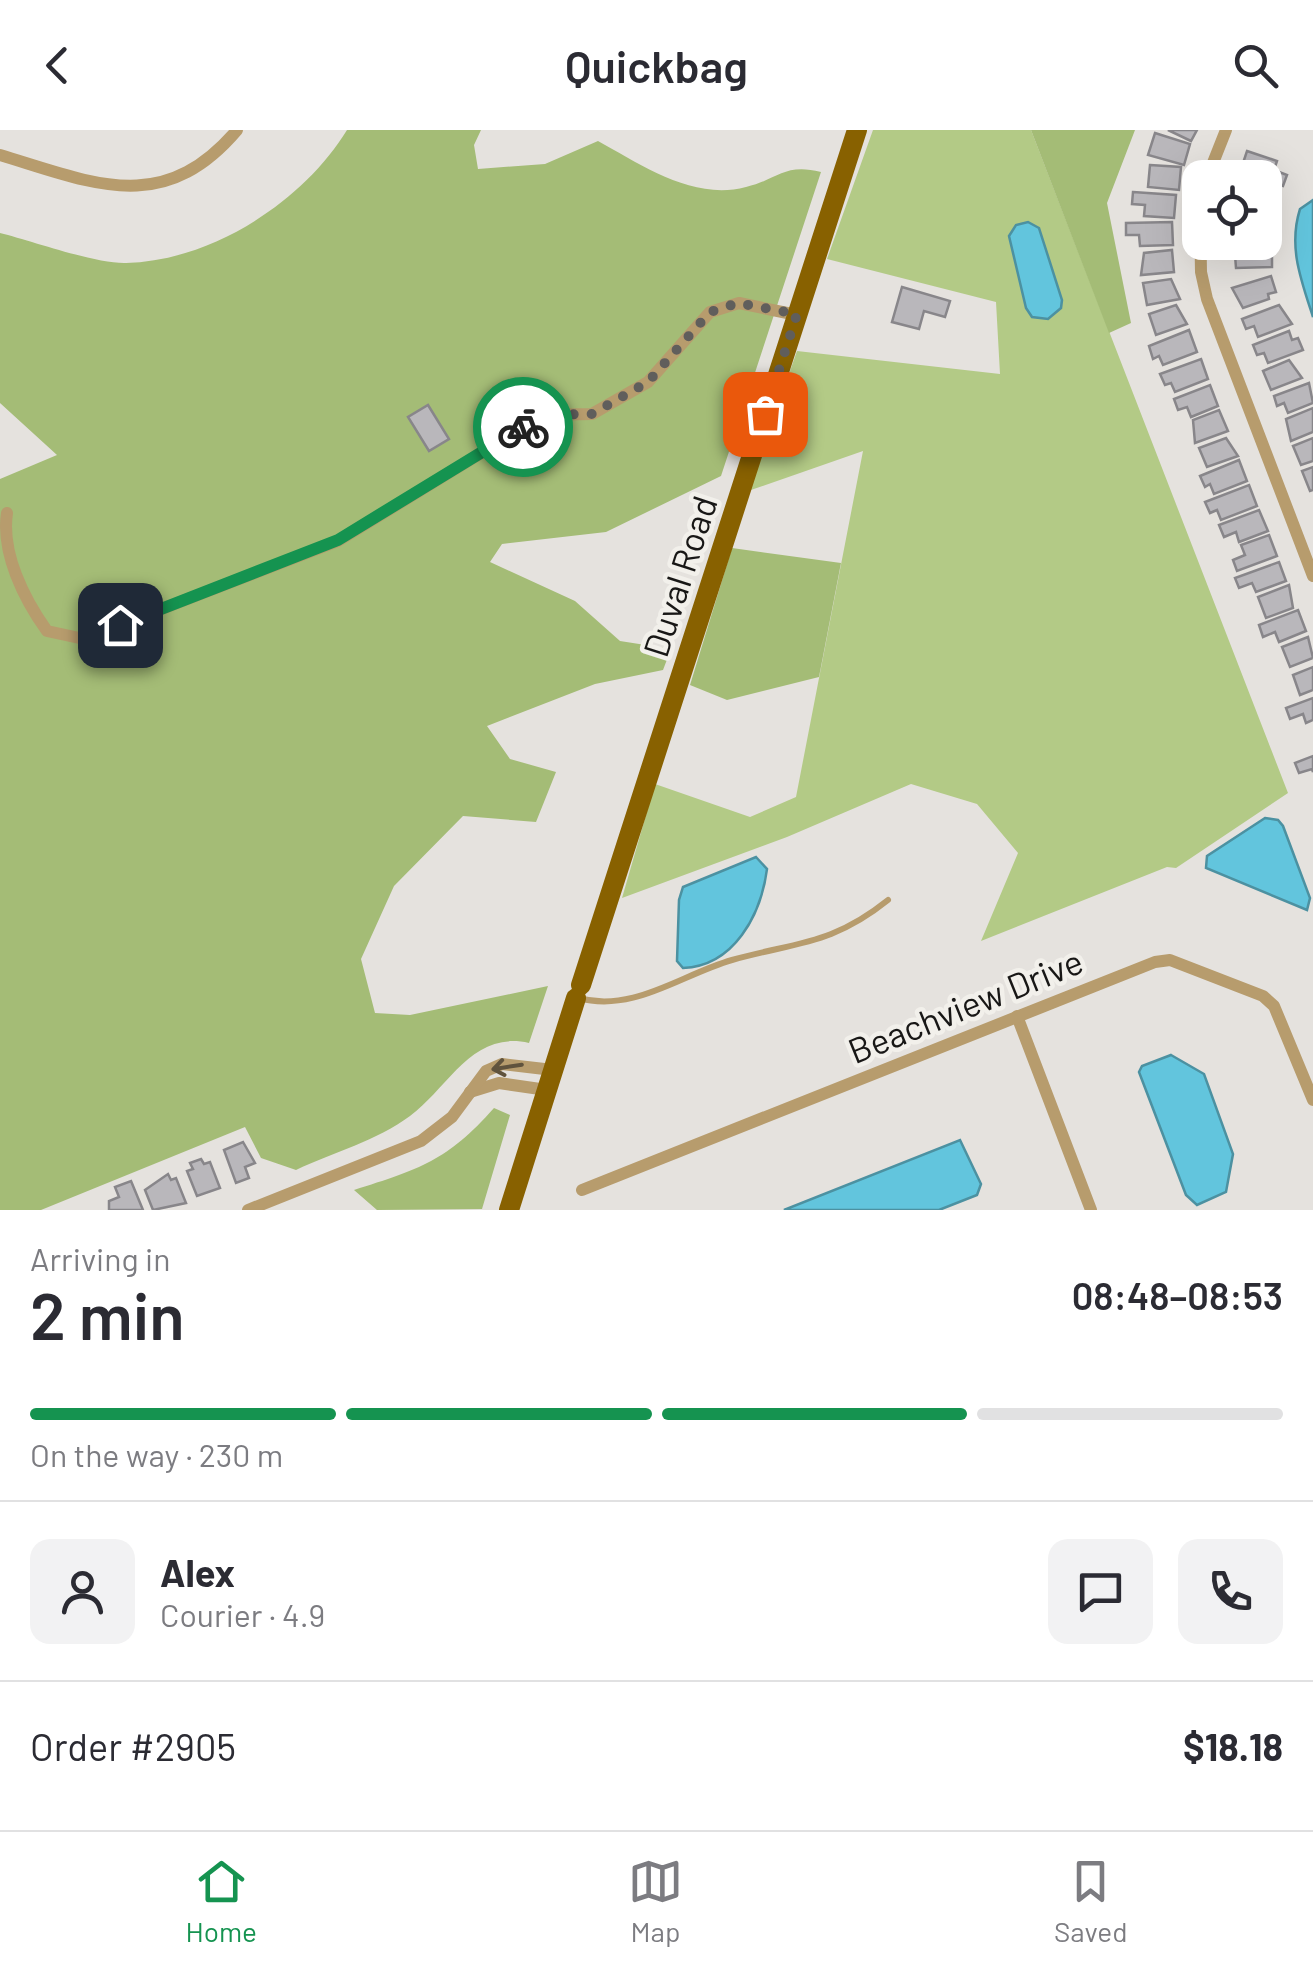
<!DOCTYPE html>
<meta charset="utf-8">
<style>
:root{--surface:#fff;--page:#f2f2f3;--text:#2b2b33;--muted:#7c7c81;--line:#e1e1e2;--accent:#159350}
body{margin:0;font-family:Barlow,sans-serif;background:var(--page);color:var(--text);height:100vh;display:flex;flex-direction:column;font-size:38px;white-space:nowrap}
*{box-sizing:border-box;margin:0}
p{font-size:32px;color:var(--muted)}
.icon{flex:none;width:55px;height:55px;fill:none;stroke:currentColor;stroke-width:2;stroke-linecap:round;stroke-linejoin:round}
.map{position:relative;height:1080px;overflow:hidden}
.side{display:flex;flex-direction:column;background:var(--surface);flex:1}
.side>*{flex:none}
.controls{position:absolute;left:1182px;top:30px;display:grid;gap:20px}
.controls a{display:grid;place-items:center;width:100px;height:100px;border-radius:20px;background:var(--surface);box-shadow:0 10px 40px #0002;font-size:50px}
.pin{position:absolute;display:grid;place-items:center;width:85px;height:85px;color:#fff;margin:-42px;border-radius:20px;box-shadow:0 5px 15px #0006}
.courier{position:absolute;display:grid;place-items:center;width:100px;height:100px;margin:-50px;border:8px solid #159350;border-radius:50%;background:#fff;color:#222;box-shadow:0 2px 12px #0007}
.headline em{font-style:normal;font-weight:600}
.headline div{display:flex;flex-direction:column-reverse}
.headline{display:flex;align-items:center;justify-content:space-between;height:170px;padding:0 30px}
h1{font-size:65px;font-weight:600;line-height:75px}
.bar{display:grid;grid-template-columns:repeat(4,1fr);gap:15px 10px;align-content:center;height:120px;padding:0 30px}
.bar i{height:12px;border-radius:8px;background:var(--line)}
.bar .active{background:var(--accent)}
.bar p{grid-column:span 4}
.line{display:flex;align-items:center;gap:25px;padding:0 30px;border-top:2px solid var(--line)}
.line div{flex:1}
.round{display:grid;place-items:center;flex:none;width:105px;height:105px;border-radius:20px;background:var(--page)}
header{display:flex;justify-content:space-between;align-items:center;height:130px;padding:0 30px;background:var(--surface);font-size:45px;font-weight:600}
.tabs{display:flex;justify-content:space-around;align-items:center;height:140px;border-top:2px solid var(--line);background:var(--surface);font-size:28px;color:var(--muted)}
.tabs a{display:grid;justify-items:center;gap:5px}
.tabs .active{color:var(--accent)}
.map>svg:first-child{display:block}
.green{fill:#b3ca86}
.forest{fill:#a4bc76}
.water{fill:#62c5dd;stroke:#4c91a1;stroke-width:2.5}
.building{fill:#b9b7bb;stroke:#88868a;stroke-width:2.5}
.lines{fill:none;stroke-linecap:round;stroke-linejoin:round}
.service{stroke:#b79c6d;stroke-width:6}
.minor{stroke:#b79c6d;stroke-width:12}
.primary{stroke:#886100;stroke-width:20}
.oneway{stroke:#60533d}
.done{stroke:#605e5c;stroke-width:10;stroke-dasharray:0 18}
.route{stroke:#159350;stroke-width:12}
.labels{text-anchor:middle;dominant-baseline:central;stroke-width:9;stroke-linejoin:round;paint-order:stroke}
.street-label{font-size:35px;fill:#181716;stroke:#f2f0eb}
</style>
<header><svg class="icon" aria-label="back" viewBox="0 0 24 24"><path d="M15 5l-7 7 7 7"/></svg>Quickbag<svg class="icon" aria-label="search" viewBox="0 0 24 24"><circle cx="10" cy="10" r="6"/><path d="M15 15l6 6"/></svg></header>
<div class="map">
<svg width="1313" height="1080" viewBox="0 0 1313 1080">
<rect width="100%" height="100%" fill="#e5e2de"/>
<polygon class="green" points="873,0 1031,0 1288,663 1176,738 1167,737 981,811 1018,723 977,674 911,654 787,707 622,768 655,654 750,687 796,667 863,321 748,361 797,221 1000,244 996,172 827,129"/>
<g class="forest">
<path d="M347,0H481L474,15L478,39L545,34L598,11C642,35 693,71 746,57C779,49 784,33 821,42L721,346L606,402L502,414L490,432L575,471L620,511L671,519L663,540L595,554L487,596L510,629L556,642L536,692L463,686L394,756L361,829L375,883L410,885L548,856L529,913C472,900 449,957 410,986C378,1010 332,1023 296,1040L261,1028L245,997L41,1080H0V349L57,325L0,273V103C32,111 96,134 126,133C211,131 303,72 347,0Z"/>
<polygon points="1031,0 1135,0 1107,73 1131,193 1109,203"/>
<polygon points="732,418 841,433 819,547 727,570 690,555"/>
<path d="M494,978L510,985L482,1079L377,1080L354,1060C420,1039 447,1031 494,978Z"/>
</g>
<g class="water">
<path d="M1313,70V187C1301,150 1288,117 1300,79Z"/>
<polygon points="1028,92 1039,98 1062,170 1061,178 1048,189 1032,187 1026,178 1009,106 1016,95"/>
<polygon points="1265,688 1278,690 1283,696 1310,768 1307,780 1206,738 1207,726"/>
<path d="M756,727L767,739C761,785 734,836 683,838L677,831L679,770L683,757Z"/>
<polygon points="1171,925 1204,944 1233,1024 1226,1062 1197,1075 1186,1065 1139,942 1142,936"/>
<polygon points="960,1010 981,1054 977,1065 939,1080 784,1080"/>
</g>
<g class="building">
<polygon points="1168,0 1197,0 1191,11"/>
<polygon points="1155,3 1190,14 1184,35 1148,25"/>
<polygon points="1247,21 1277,31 1274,40 1287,45 1283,56 1240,42"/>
<polygon points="1150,35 1181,37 1179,60 1148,57"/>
<polygon points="1265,54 1279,57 1276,68 1265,69"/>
<polygon points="1133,62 1176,65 1174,88 1144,86 1145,75 1132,74"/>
<polygon points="1172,92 1173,115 1140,116 1139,105 1126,105 1126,93"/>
<polygon points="1264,114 1265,124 1272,124 1272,137 1236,138 1235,125 1227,126 1227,115"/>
<polygon points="1172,120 1174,142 1141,145 1144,123"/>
<polygon points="1271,146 1276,162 1268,164 1269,169 1243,178 1232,158"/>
<polygon points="1171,149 1180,169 1147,175 1143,153"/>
<polygon points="902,157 950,171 945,187 924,181 919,199 892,192"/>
<polygon points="1176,175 1187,194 1156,205 1149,184"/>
<polygon points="1279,175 1292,194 1258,207 1254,196 1246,199 1242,189"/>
<polygon points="1189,200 1197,222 1163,235 1159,226 1153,229 1149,216"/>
<polygon points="1289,201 1292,210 1298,208 1303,220 1268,233 1264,223 1257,225 1253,215"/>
<polygon points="1201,229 1208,249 1175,262 1171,253 1165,255 1160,244"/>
<polygon points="1289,230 1302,248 1271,260 1263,241"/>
<polygon points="1309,253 1313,273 1288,283 1284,273 1277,276 1274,266"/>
<polygon points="1210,255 1218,276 1191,287 1187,277 1178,280 1174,269"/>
<polygon points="428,275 449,309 429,321 408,287"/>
<polygon points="1313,278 1313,302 1291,311 1286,289"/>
<polygon points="1219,280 1228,301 1195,313 1193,290"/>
<polygon points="1226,308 1238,326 1207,337 1199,318"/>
<polygon points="1313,308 1313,331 1301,335 1293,316"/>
<polygon points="1239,330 1247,351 1214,364 1210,354 1205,357 1200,346"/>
<polygon points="1313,337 1313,360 1310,361 1302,341"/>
<polygon points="1249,355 1257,376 1221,390 1217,380 1210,383 1205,372"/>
<polygon points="1259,380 1268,401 1239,412 1236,402 1224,407 1219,395"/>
<polygon points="1269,405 1277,426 1237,441 1233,430 1245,425 1241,415"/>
<polygon points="1279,432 1286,451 1256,462 1252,453 1239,458 1235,448"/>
<polygon points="1289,455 1293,478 1266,488 1258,467"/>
<polygon points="1298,480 1306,501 1279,512 1275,502 1263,507 1259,495"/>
<polygon points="1308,507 1313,528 1290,537 1282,517"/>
<polygon points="1313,537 1313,560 1300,565 1293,545"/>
<polygon points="1313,568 1313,590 1306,593 1303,584 1290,589 1286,578"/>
<polygon points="1313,626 1313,642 1312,639 1299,643 1295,633"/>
<polygon points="243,1012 255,1033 245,1037 249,1048 236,1053 224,1020"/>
<polygon points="201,1029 204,1034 210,1032 220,1058 197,1066 187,1041 193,1039 190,1033"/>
<polygon points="168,1044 171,1050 176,1048 186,1073 153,1080 145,1060"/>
<polygon points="131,1051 143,1080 109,1080 109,1071 119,1067 115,1057"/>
</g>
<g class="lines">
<path class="service" d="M578,868C634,883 680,845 732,830C796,812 832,815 888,770"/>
<g class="minor">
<path d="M0,25C93,53 163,87 237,0"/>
<polyline points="1207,48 1226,0"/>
<polyline points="1200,85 1201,142 1207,169 1313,446"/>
<path d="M7,383C1,423 24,469 47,501L84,509L338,411L543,285L592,284L648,252L710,182L739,173L797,185"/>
<polyline points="1017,886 1091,1080"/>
<polyline points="470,962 499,953 547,960"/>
<polyline points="582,1060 1155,832 1170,830 1263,866 1274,876 1313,970"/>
<polyline points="248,1080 421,1011 452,987 486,941 502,934 553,940"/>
</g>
<g class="primary">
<polyline points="581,855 857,0"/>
<polyline points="509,1080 576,868"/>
</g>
</g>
<defs><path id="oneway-shaft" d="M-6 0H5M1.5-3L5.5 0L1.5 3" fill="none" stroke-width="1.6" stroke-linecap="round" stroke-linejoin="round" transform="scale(2.5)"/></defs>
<use class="oneway" href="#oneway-shaft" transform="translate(507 937) rotate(171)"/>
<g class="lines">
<polyline class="done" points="523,297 543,285 592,284 648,252 710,182 738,173 797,184 765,284"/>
<polyline class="route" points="120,495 338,410 523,297"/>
</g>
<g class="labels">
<g class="street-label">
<text transform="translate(679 446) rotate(-72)">Duval Road</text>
<text transform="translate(965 875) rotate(-22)">Beachview Drive</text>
</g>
</g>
</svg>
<div class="controls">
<a><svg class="icon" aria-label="locate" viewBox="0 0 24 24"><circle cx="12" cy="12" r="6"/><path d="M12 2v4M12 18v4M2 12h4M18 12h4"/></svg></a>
</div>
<div class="pin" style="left:765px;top:284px;background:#ea580c"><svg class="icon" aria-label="bag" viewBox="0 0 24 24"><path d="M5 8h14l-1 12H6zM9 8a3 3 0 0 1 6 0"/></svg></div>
<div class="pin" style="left:120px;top:495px;background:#1f2937"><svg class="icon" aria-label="home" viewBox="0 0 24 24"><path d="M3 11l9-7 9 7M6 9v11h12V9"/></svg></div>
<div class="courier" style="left:523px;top:297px"><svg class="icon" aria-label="bike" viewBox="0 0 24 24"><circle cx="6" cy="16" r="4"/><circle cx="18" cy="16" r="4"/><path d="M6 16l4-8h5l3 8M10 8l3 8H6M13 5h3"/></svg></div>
</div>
<section class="side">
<div class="headline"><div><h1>2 min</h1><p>Arriving in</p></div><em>08:48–08:53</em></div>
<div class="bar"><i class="active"></i><i class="active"></i><i class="active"></i><i></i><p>On the way · 230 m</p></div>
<div class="line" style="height:180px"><a class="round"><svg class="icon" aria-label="person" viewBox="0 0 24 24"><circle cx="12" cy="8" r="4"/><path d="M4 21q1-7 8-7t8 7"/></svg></a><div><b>Alex</b><p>Courier · 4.9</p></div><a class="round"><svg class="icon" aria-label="chat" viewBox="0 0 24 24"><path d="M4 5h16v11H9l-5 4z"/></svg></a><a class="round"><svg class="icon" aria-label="phone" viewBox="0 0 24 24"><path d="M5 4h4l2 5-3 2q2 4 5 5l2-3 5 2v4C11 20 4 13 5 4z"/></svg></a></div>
<div class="line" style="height:130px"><div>Order #2905</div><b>$18.18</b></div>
</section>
<nav class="tabs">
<a class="active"><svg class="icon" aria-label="home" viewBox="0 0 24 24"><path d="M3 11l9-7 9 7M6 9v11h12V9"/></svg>Home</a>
<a><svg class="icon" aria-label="map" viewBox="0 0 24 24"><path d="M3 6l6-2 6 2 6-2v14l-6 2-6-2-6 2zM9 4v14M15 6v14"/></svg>Map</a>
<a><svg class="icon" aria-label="saved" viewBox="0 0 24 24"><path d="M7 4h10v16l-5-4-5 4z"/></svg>Saved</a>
</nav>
